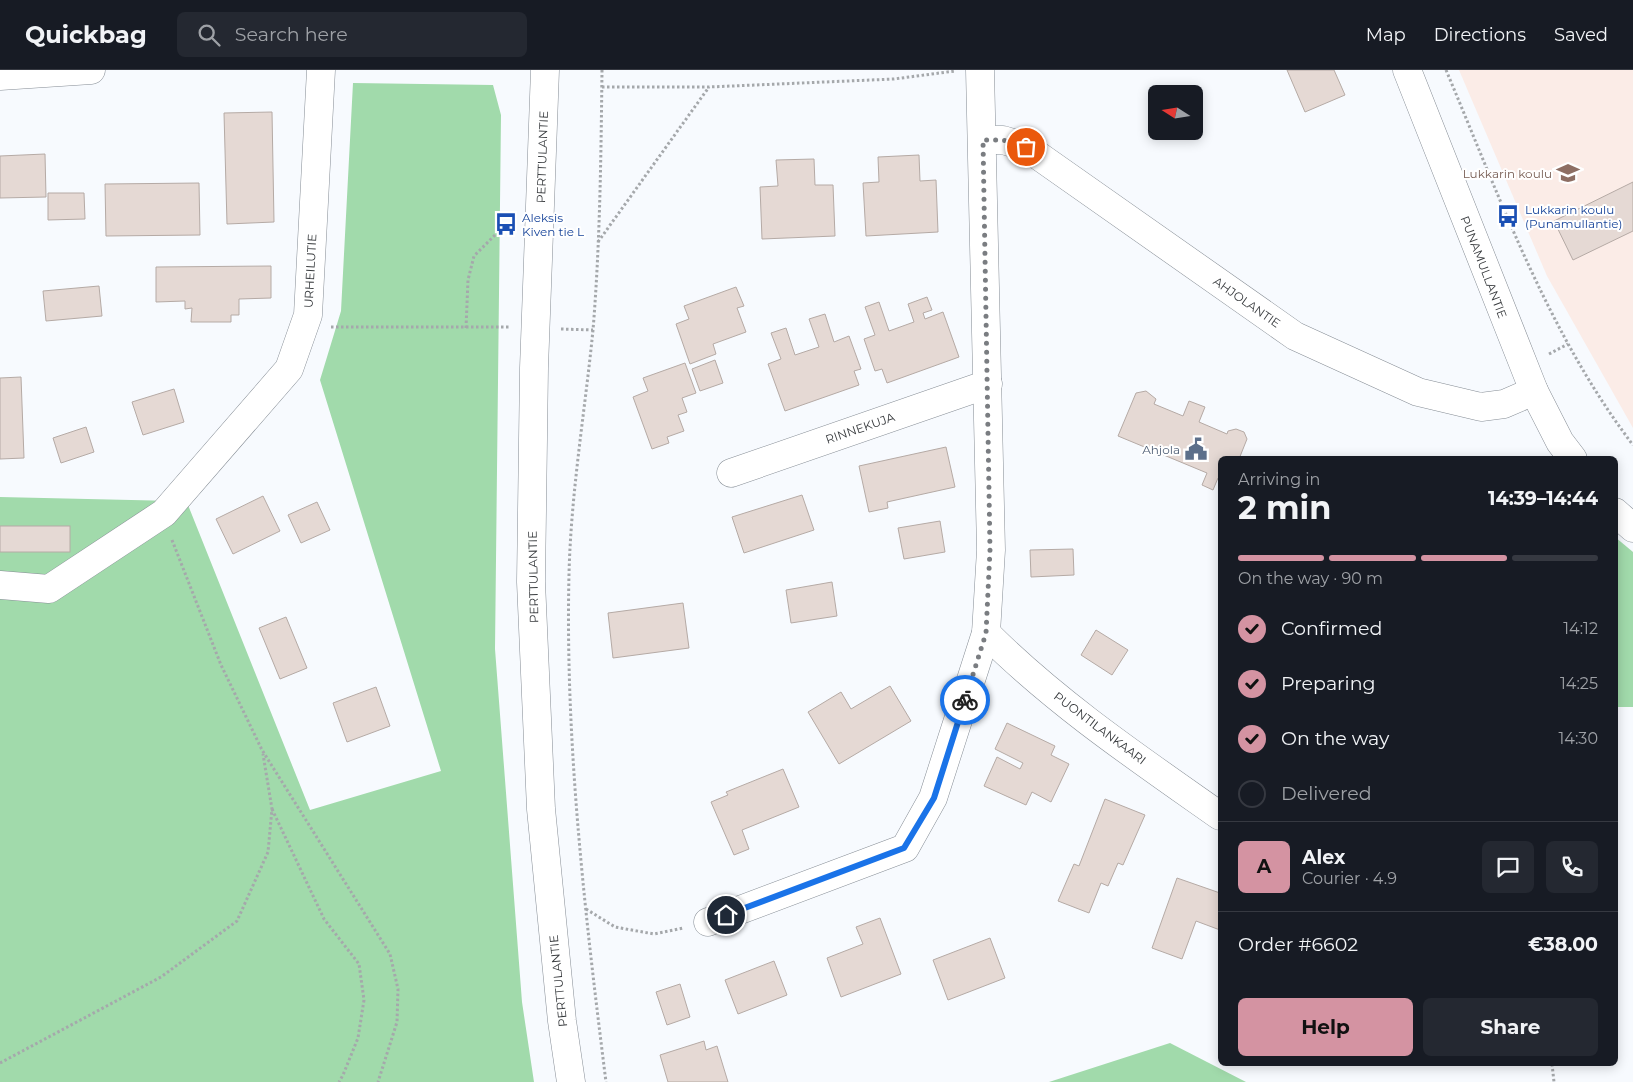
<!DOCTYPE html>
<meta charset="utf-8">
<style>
:root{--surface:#171b24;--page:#242831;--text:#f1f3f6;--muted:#9ea1a6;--line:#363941;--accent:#d493a2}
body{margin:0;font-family:Montserrat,sans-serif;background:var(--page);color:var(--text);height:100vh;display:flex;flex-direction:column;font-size:19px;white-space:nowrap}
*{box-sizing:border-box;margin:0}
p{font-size:16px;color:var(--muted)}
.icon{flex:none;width:28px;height:28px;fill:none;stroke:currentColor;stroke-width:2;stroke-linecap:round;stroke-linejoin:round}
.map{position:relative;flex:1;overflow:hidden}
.drawer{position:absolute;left:1218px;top:386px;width:400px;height:610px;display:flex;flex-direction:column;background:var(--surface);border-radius:8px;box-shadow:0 2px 12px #0003}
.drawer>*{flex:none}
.needle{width:32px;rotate:282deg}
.controls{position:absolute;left:1148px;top:15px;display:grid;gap:10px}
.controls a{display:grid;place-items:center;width:55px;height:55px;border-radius:8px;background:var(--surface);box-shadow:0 2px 12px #0003;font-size:25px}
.pin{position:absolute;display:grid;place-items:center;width:42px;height:42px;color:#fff;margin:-21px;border:2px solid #fff;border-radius:50%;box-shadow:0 1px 5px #0007}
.courier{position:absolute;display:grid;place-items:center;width:50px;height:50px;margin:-25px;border:4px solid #1a73e8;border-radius:50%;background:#fff;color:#222;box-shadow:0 1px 6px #0007}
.summary em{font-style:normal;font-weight:700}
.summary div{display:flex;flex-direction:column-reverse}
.summary{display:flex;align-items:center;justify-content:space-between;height:85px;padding:0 20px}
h1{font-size:32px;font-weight:700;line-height:38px}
.bar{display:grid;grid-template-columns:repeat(4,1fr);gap:8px 5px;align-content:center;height:60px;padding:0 20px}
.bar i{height:6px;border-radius:4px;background:var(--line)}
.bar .active{background:var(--accent)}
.bar p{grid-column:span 4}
.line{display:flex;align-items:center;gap:12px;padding:0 20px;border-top:1px solid var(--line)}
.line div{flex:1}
.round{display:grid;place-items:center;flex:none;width:52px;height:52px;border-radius:8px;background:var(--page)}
ol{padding:0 20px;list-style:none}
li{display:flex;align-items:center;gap:15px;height:55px}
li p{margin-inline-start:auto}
li .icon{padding:5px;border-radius:50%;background:var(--accent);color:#111;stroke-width:4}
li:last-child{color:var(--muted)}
li i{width:28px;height:28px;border:2px solid var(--line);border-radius:50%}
.primary-button{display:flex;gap:10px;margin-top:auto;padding:10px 20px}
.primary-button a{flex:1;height:58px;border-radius:8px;background:var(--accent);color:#111;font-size:20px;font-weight:700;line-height:58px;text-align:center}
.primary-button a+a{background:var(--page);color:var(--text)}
header{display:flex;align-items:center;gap:30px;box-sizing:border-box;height:70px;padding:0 25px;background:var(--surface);border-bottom:1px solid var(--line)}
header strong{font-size:24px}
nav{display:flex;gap:28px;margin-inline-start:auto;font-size:18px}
.search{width:350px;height:45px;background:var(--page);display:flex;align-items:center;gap:12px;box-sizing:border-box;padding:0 18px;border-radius:8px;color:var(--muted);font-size:19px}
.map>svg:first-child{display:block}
.education{fill:#fbece7}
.green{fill:#a1daab}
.building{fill:#e5d9d4;stroke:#b5aaa5}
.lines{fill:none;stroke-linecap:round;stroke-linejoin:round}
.minor-casing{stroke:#868d95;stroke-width:29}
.path{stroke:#a5a8ab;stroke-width:3;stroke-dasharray:2.5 2.5;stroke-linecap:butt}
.minor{stroke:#fff;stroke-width:28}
.done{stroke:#7a7d81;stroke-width:5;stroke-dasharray:0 9}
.route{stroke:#1a73e8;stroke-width:6}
.labels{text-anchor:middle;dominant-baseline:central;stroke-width:4;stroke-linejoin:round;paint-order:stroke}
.street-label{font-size:12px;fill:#373a3d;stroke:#fff}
.education-label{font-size:12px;fill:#785e54;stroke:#fff;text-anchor:end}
.transit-label{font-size:12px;fill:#164399;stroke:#fff;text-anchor:start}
.service-label{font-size:12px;fill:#4e5e75;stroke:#fff;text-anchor:end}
</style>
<header>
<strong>Quickbag</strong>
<div class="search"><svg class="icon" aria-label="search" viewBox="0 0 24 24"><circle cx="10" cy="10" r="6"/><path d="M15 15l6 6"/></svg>Search here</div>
<nav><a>Map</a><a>Directions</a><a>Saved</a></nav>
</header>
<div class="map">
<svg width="1633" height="1012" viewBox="0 0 1633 1012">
<rect width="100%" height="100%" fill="#f7fafe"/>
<polygon class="education" points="1459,0 1633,0 1633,358 1547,206"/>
<g class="green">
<polygon points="353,13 493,15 501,45 495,579 522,932 534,1012 0,1012 0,427 175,431 188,435 310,740 441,701 320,310 341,241"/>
<polygon points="1615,467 1633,482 1633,637 1615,637"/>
<polygon points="1170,973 1246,1012 1049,1012"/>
</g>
<g class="building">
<polygon points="1287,0 1334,0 1345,25 1305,42"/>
<polygon points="272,42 274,152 227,154 224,43"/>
<polygon points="45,84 46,127 0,128 0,86"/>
<polygon points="919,85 920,111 936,110 938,162 866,166 863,113 879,112 878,87"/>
<polygon points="814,89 815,115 833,115 835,166 762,169 760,117 778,116 776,90"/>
<polygon points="1633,112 1633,161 1573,190 1554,151"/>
<polygon points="199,113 200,165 106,166 105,114"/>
<polygon points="48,123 84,123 85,149 48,150"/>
<polygon points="271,196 271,228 239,229 239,245 231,245 231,252 191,252 192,238 185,239 185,231 156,232 156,197"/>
<polygon points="99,216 102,246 46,251 43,221"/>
<polygon points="736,217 744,236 737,238 746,262 713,274 716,284 690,294 676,254 689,249 684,236"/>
<polygon points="927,227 932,240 923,243 925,249 943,242 959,287 887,313 882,299 875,301 864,269 875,265 865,237 879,232 889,261 914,252 908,234"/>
<polygon points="825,244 834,272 849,266 861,299 854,301 859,315 785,341 768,294 781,289 771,263 786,258 795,285 819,277 809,249"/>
<polygon points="715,290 723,313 700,321 692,299"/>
<polygon points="685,293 696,323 682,328 687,342 678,345 684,361 667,367 669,373 652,379 633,327 648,321 643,308"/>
<polygon points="21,307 24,388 0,389 0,308"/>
<polygon points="174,319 184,352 143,365 132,332"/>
<polygon points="1146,321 1156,329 1154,334 1183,346 1189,331 1205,337 1199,352 1227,364 1228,361 1236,359 1244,362 1247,369 1239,389 1220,389 1220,409 1218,408 1213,420 1202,415 1207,403 1118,366 1136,323"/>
<polygon points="86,357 94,382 61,393 53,368"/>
<polygon points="946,377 955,417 887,432 888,438 869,442 859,396"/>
<polygon points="802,425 814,460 744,483 732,447"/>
<polygon points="263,426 280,461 233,484 216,449"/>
<polygon points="317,432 330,460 301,473 288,445"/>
<polygon points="940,451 945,482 904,489 898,458"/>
<rect x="0" y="456" width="70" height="26"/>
<polygon points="1073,479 1074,505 1031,507 1030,480"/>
<polygon points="832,512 837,546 791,553 786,520"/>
<polygon points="683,533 689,578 613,588 608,543"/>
<polygon points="286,547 307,598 280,609 259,558"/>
<polygon points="1096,560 1128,580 1112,605 1081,585"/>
<polygon points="890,616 911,651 839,694 808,642 841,622 851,639"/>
<polygon points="376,617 390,656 347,672 333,633"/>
<polygon points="1007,653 1055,676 1051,685 1069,694 1051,732 1032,722 1026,735 984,716 997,687 1020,699 1023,693 995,679"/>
<polygon points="783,699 799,737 742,760 749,779 734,785 711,732 728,725 726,722"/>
<polygon points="1105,729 1145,745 1123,795 1118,793 1108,816 1101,813 1089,843 1058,831 1074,794 1079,796"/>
<polygon points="1177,808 1220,823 1220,860 1196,851 1182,889 1152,878"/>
<polygon points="880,848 901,904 841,927 827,888 863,874 856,857"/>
<polygon points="990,868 1005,908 948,930 933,890"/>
<polygon points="774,891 787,925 738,944 725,910"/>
<polygon points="680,914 690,947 667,955 656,922"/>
<polygon points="704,971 706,980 717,976 728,1012 668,1012 660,985"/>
</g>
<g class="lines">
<defs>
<g id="minor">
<polyline points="545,0 534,298 531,512 541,739 562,951 571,1012"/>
<polyline points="1407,0 1534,321 1560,372 1573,389"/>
<polyline points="0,6 91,0"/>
<polyline points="983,70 1003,70 1026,77 1295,266 1418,322 1481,337 1504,334 1534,321"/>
<polyline points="731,403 988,314"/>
<polyline points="1615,442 1633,458"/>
<polyline points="0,515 49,519 164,443 289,299 308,245 321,0"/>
<path d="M986,563C1056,633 1139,689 1220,746"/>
<polyline points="708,852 905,778 933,728 986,563 991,480 980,0"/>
</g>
</defs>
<use href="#minor" class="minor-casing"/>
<g class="path">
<path d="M602,0C601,87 600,174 593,260C585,341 571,422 569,504C565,672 585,845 606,1012"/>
<path d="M1446,0C1500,128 1548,263 1633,375"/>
<polyline points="602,17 709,17 894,9 955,1"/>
<polyline points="598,172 709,17"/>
<polyline points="331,257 510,257"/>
<polyline points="466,258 468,210 474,186 506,154"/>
<polyline points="561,259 593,260"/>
<polyline points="1549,284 1568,274"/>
<polyline points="172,470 221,595 262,680 390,884 398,919 397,952 378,1012"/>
<polyline points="272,739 324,849 359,894 364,930 358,968 343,1005 339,1012"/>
<polyline points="586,839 615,857 654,864 683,858"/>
<polyline points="0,993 161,907 237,851 268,782 272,739 263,684"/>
<polyline points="1552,994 1554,1012"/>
</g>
<use href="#minor" class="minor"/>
</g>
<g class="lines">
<polyline class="done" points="965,630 986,563 990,480 983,70 1003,70 1026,77"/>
<polyline class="route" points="726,845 904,778 934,728 965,630"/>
</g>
<defs>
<symbol id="school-bare" viewBox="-9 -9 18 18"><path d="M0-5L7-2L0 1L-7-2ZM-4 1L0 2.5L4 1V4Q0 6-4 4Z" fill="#8d6e63" stroke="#fff" stroke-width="2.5" paint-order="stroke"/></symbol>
<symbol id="bus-bare" viewBox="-9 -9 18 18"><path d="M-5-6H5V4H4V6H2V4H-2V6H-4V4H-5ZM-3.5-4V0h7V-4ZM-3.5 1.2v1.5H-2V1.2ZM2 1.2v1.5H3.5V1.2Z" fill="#1a4fb4" stroke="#fff" stroke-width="2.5" paint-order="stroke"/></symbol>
<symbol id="civic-bare" viewBox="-9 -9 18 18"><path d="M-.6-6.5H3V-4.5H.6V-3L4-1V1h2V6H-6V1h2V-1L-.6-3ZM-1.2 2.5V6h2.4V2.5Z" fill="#5c6f8a" stroke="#fff" stroke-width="2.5" paint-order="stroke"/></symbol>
</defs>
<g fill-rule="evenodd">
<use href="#school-bare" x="1552" y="87" width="32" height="32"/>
<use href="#bus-bare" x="1492" y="130" width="32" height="32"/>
<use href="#bus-bare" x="490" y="138" width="32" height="32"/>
<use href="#civic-bare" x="1180" y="363" width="32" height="32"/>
</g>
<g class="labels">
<g class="street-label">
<text transform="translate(542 87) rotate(-88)">PERTTULANTIE</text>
<text transform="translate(1484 197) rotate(69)">PUNAMULLANTIE</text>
<text transform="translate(310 201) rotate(-87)">URHEILUTIE</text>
<text transform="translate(1247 232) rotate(35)">AHJOLANTIE</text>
<text transform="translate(860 358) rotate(-19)">RINNEKUJA</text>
<text transform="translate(533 507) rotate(-91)">PERTTULANTIE</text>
<text transform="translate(1100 658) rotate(37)">PUONTILANKAARI</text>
<text transform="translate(558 911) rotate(-96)">PERTTULANTIE</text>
</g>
<g class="education-label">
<text x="1552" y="103">Lukkarin koulu</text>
</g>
<g class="transit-label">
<text x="1525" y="139">Lukkarin koulu<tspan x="1525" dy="14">(Punamullantie)</tspan></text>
<text x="522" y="147">Aleksis<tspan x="522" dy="14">Kiven tie L</tspan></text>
</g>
<g class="service-label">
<text x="1180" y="379">Ahjola</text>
</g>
</g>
</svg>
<div class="controls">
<a><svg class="needle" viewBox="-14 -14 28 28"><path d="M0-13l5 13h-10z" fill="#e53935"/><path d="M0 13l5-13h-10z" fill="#9ea1a6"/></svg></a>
</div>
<div class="pin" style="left:1026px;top:77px;background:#ea580c"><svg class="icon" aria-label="bag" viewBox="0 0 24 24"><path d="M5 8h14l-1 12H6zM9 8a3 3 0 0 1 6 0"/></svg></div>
<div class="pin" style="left:726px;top:845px;background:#1f2937"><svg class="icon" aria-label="home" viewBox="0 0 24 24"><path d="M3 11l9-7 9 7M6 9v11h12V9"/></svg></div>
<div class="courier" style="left:965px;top:630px"><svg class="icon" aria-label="bike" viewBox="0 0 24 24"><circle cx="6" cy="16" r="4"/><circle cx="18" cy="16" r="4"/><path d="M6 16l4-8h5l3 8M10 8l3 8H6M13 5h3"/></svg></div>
<section class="drawer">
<div class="summary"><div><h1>2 min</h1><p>Arriving in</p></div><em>14:39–14:44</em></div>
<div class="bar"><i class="active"></i><i class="active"></i><i class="active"></i><i></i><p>On the way · 90 m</p></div>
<ol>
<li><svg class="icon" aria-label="check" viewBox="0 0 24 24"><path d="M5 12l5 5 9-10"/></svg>Confirmed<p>14:12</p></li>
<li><svg class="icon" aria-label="check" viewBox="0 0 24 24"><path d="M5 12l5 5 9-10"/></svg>Preparing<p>14:25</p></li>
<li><svg class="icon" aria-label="check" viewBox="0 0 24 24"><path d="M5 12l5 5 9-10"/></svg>On the way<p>14:30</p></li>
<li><i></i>Delivered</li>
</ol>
<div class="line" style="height:90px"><b class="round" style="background:var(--accent);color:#111">A</b><div><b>Alex</b><p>Courier · 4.9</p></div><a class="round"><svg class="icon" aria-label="chat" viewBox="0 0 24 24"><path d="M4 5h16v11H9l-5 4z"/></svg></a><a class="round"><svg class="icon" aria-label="phone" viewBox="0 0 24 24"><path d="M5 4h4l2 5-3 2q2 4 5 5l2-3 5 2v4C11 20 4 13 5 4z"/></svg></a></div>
<div class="line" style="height:65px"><div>Order #6602</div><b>€38.00</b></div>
<div class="primary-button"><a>Help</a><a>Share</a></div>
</section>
</div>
